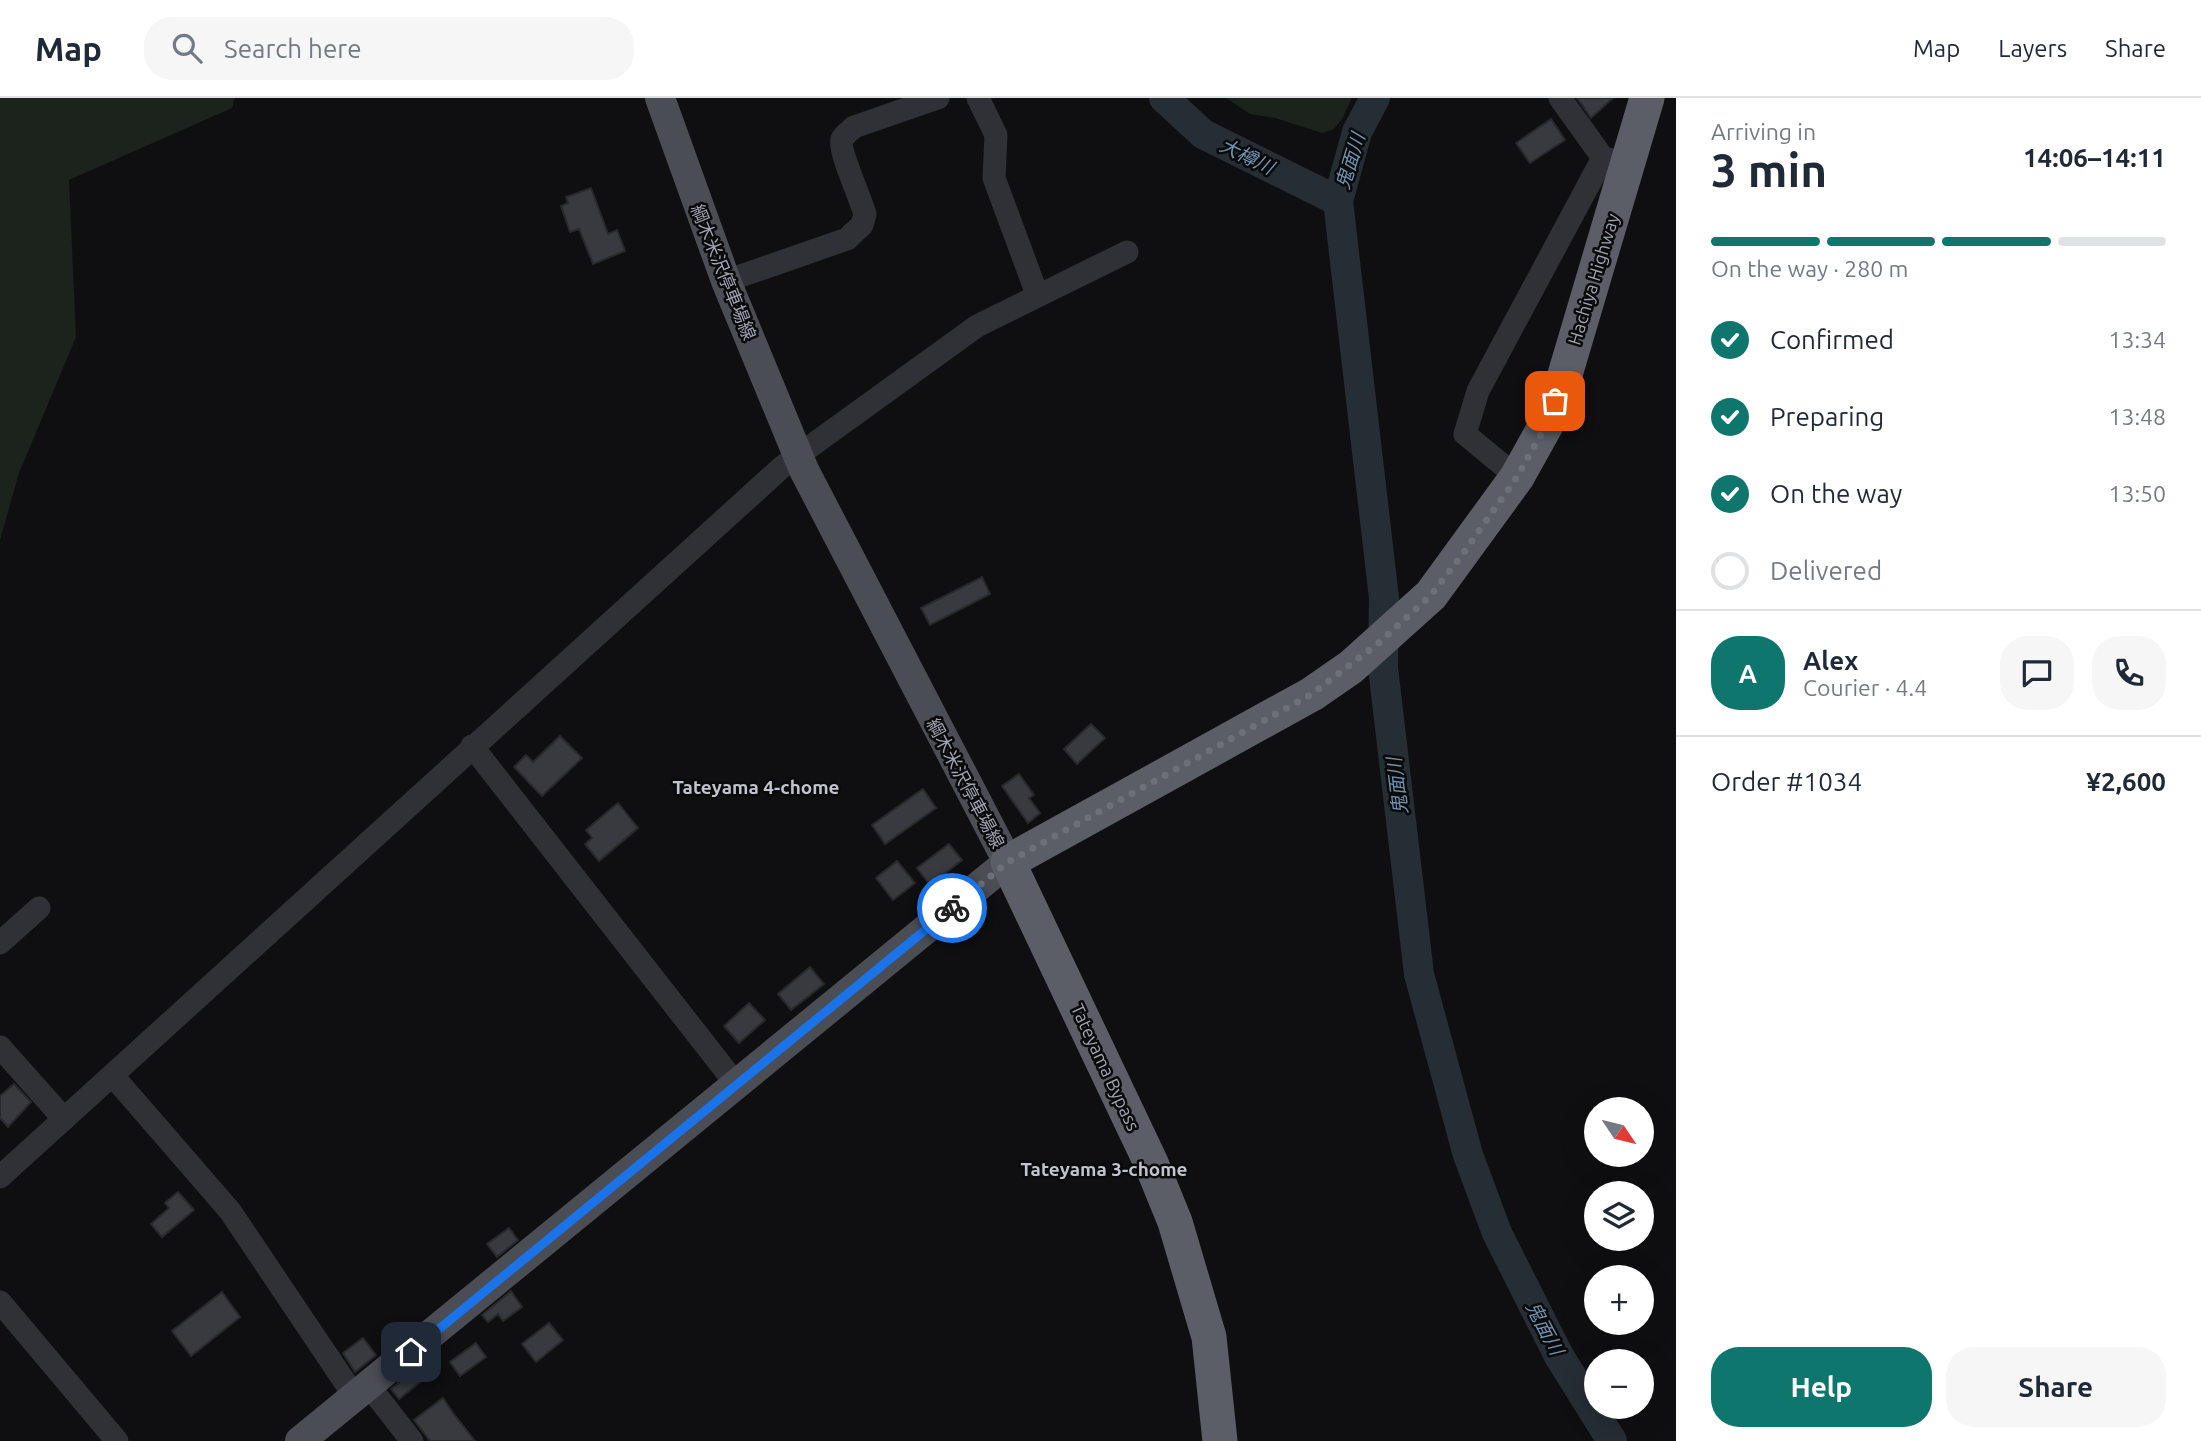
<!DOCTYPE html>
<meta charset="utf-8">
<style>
:root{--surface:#fff;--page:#f6f6f7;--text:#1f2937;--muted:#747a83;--line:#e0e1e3;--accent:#0f766e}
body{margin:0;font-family:Ubuntu,"Noto Sans JP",sans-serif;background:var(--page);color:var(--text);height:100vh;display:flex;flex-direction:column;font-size:26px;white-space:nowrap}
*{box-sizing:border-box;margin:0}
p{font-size:23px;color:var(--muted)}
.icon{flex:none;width:38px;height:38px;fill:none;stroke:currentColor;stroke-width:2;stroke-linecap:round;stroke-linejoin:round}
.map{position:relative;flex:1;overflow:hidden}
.side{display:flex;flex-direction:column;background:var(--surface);width:525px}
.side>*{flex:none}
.needle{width:46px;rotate:125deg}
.controls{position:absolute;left:1584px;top:999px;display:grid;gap:14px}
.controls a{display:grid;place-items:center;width:70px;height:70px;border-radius:50%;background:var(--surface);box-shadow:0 7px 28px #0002;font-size:35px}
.pin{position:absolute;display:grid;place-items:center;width:60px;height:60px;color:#fff;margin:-30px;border-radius:14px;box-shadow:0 4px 10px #0006}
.courier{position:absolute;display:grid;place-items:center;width:70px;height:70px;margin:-35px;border:5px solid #1a73e8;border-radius:50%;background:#fff;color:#222;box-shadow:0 2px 9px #0007}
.overview em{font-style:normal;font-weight:600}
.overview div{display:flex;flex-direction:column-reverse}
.overview{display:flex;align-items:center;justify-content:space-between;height:119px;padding:0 35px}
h1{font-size:46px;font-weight:600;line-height:52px}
.bar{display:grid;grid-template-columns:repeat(4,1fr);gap:10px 7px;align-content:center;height:84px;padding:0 35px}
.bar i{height:9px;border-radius:5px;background:var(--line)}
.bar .current{background:var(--accent)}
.bar p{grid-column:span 4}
.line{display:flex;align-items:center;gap:18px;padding:0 35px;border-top:2px solid var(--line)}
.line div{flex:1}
.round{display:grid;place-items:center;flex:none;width:74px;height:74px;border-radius:28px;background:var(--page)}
ol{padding:0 35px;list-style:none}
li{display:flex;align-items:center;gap:21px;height:77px}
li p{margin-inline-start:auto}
li .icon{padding:7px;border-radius:50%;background:var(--accent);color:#fff;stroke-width:4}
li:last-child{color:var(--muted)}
li i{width:38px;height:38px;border:4px solid var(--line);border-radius:50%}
.primary-button{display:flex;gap:14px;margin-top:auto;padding:14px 35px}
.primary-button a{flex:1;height:80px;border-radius:28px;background:var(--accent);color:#fff;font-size:28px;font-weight:600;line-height:80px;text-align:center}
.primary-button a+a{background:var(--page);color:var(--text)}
header{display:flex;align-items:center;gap:42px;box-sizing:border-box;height:98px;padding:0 35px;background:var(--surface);border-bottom:2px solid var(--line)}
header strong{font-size:33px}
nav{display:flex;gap:38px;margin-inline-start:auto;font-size:24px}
.search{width:490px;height:63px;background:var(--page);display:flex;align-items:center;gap:18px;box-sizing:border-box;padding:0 24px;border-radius:28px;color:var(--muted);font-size:26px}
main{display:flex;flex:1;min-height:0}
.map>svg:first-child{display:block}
.green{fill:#1b231c}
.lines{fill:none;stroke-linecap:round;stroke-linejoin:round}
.river{stroke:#252d35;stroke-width:30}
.building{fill:#383a3f;stroke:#29292d;stroke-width:2}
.minor{stroke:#303136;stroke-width:23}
.major{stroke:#4b4d55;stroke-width:30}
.highway{stroke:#5b5e67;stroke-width:35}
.done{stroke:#6d707a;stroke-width:7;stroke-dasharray:0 12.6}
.route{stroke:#1a73e8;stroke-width:9}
.labels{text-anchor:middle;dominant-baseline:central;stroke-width:5;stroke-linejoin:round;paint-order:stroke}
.street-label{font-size:18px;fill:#9fa5b3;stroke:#0a0a0b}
.water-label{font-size:19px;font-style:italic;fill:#7193b2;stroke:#0a0a0b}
.neighbourhood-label{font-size:19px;font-weight:bold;fill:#c0c4cf;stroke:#0a0a0b}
</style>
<header>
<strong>Map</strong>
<div class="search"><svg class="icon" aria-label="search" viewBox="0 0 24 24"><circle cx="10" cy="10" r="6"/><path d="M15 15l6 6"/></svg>Search here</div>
<nav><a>Map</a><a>Layers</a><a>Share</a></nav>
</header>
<main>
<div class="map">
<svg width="1676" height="1343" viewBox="0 0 1676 1343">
<rect width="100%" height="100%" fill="#0f0f11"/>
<g class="green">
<polygon points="0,0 235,0 232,10 69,82 76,239 19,375 0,442"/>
<polygon points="1226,0 1352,0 1342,21 1334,31 1322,35 1275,20 1250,16"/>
</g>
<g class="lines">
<g class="river">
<polyline points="1164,0 1203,36 1338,103"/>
<polyline points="1375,0 1357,34 1338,103 1384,500 1383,570 1419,876 1468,1057 1497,1135 1559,1258 1612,1343"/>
</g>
</g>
<g class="building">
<polygon points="1577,0 1613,0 1591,20"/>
<polygon points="1551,21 1565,42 1530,65 1516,45"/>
<polygon points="591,90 608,136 617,132 625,153 593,166 579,131 570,134 561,108 568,105 566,99"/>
<polygon points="982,479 990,496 930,527 921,510"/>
<polygon points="1091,626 1105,640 1077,666 1064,651"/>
<polygon points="560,638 582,660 542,698 514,669 526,657 533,664"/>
<polygon points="1019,676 1034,697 1029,700 1040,715 1028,725 1002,688"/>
<polygon points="923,691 936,710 885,746 872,727"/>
<polygon points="618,705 638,730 599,763 585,746 592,740 586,732"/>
<polygon points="949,746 962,762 930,787 917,770"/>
<polygon points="897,763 915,785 893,802 876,780"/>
<polygon points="810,869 824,886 791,912 778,896"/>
<polygon points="749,905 765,922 739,945 724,928"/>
<polygon points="14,986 31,1004 8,1029 0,1020 0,998"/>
<polygon points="178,1094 194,1112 162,1139 151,1126 169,1110 165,1105"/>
<polygon points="509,1130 518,1142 497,1159 487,1146"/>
<polygon points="511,1193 522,1209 503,1223 498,1216 488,1224 482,1217"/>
<polygon points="222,1194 240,1219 191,1258 172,1233"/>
<polygon points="549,1225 563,1242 536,1264 522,1246"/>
<polygon points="363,1240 376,1257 355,1274 343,1255"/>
<polygon points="476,1245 486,1259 460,1278 450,1264"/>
<polygon points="417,1270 425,1280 399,1301 391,1291"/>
<polygon points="443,1300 453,1315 475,1343 430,1343 414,1322"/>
</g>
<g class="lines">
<g class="minor">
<polyline points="978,0 996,37 994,80 1037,196"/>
<polyline points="1560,0 1603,60 1617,63"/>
<path d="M726,183L847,141L862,127L865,116C861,101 838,52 842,41C845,36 850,33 854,29L938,0"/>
<polyline points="1517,379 1465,336 1478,293 1603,60"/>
<polyline points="472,648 736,986"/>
<polyline points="0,845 39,810"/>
<polyline points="0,949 64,1021"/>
<polyline points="113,978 230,1113 355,1299"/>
<polyline points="0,1079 782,369 977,228 1127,154"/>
<polyline points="0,1204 117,1343"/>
<polyline points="369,1288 412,1343"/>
</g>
<polyline class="major" points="300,1343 1008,764 804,372 726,183 660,0"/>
<polyline class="highway" points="1220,1343 1209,1239 1175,1124 1151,1065 1008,764 1312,596 1351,569 1431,497 1517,379 1546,327 1564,280 1647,0"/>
</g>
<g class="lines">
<polyline class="done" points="952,810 1008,764 1312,596 1381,543 1431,497 1462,457 1517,379 1546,327 1555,303"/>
<polyline class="route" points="411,1254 952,810"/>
</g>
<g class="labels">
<g class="street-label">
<text transform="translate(724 174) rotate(68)">綱木米沢停車場線</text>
<text transform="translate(1593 181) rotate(-73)">Hachiya Highway</text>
<text transform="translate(966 685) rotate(62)">綱木米沢停車場線</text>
<text transform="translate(1106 969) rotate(65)">Tateyama Bypass</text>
</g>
<g class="water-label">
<text transform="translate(1247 58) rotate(26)">大樽川</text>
<text transform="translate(1350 63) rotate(-73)">鬼面川</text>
<text transform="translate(1397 688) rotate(-97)">鬼面川</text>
<text transform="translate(1545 1230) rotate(62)">鬼面川</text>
</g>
<g class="neighbourhood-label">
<text x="756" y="689">Tateyama 4-chome</text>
<text x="1104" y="1071">Tateyama 3-chome</text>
</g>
</g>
</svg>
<div class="controls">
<a><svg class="needle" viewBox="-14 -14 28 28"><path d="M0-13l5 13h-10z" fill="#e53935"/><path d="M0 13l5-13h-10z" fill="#747a83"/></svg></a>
<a><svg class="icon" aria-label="layers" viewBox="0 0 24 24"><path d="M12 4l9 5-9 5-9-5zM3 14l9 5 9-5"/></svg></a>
<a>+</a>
<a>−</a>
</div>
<div class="pin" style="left:1555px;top:303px;background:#ea580c"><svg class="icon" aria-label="bag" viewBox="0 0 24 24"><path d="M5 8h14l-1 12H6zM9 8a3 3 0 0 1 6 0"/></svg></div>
<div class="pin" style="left:411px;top:1254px;background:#1f2937"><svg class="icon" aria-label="home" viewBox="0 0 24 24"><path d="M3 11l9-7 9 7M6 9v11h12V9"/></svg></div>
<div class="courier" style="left:952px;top:810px"><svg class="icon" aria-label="bike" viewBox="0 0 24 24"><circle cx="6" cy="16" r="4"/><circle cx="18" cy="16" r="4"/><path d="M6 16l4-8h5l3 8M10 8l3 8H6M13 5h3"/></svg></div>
</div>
<section class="side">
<div class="overview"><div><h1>3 min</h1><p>Arriving in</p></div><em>14:06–14:11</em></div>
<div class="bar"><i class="current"></i><i class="current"></i><i class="current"></i><i></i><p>On the way · 280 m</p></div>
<ol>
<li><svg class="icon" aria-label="check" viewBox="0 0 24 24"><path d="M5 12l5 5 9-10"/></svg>Confirmed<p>13:34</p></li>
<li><svg class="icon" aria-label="check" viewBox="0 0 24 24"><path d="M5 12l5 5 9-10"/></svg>Preparing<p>13:48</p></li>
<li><svg class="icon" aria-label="check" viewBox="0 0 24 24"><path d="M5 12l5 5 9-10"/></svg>On the way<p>13:50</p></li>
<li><i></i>Delivered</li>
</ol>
<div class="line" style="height:126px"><b class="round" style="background:var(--accent);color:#fff">A</b><div><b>Alex</b><p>Courier · 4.4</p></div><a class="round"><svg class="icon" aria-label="chat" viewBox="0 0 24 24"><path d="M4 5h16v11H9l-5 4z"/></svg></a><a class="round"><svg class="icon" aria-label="phone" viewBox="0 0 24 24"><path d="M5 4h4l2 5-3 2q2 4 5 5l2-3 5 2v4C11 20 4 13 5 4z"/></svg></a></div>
<div class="line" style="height:91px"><div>Order #1034</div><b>¥2,600</b></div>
<div class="primary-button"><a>Help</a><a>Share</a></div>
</section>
</main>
